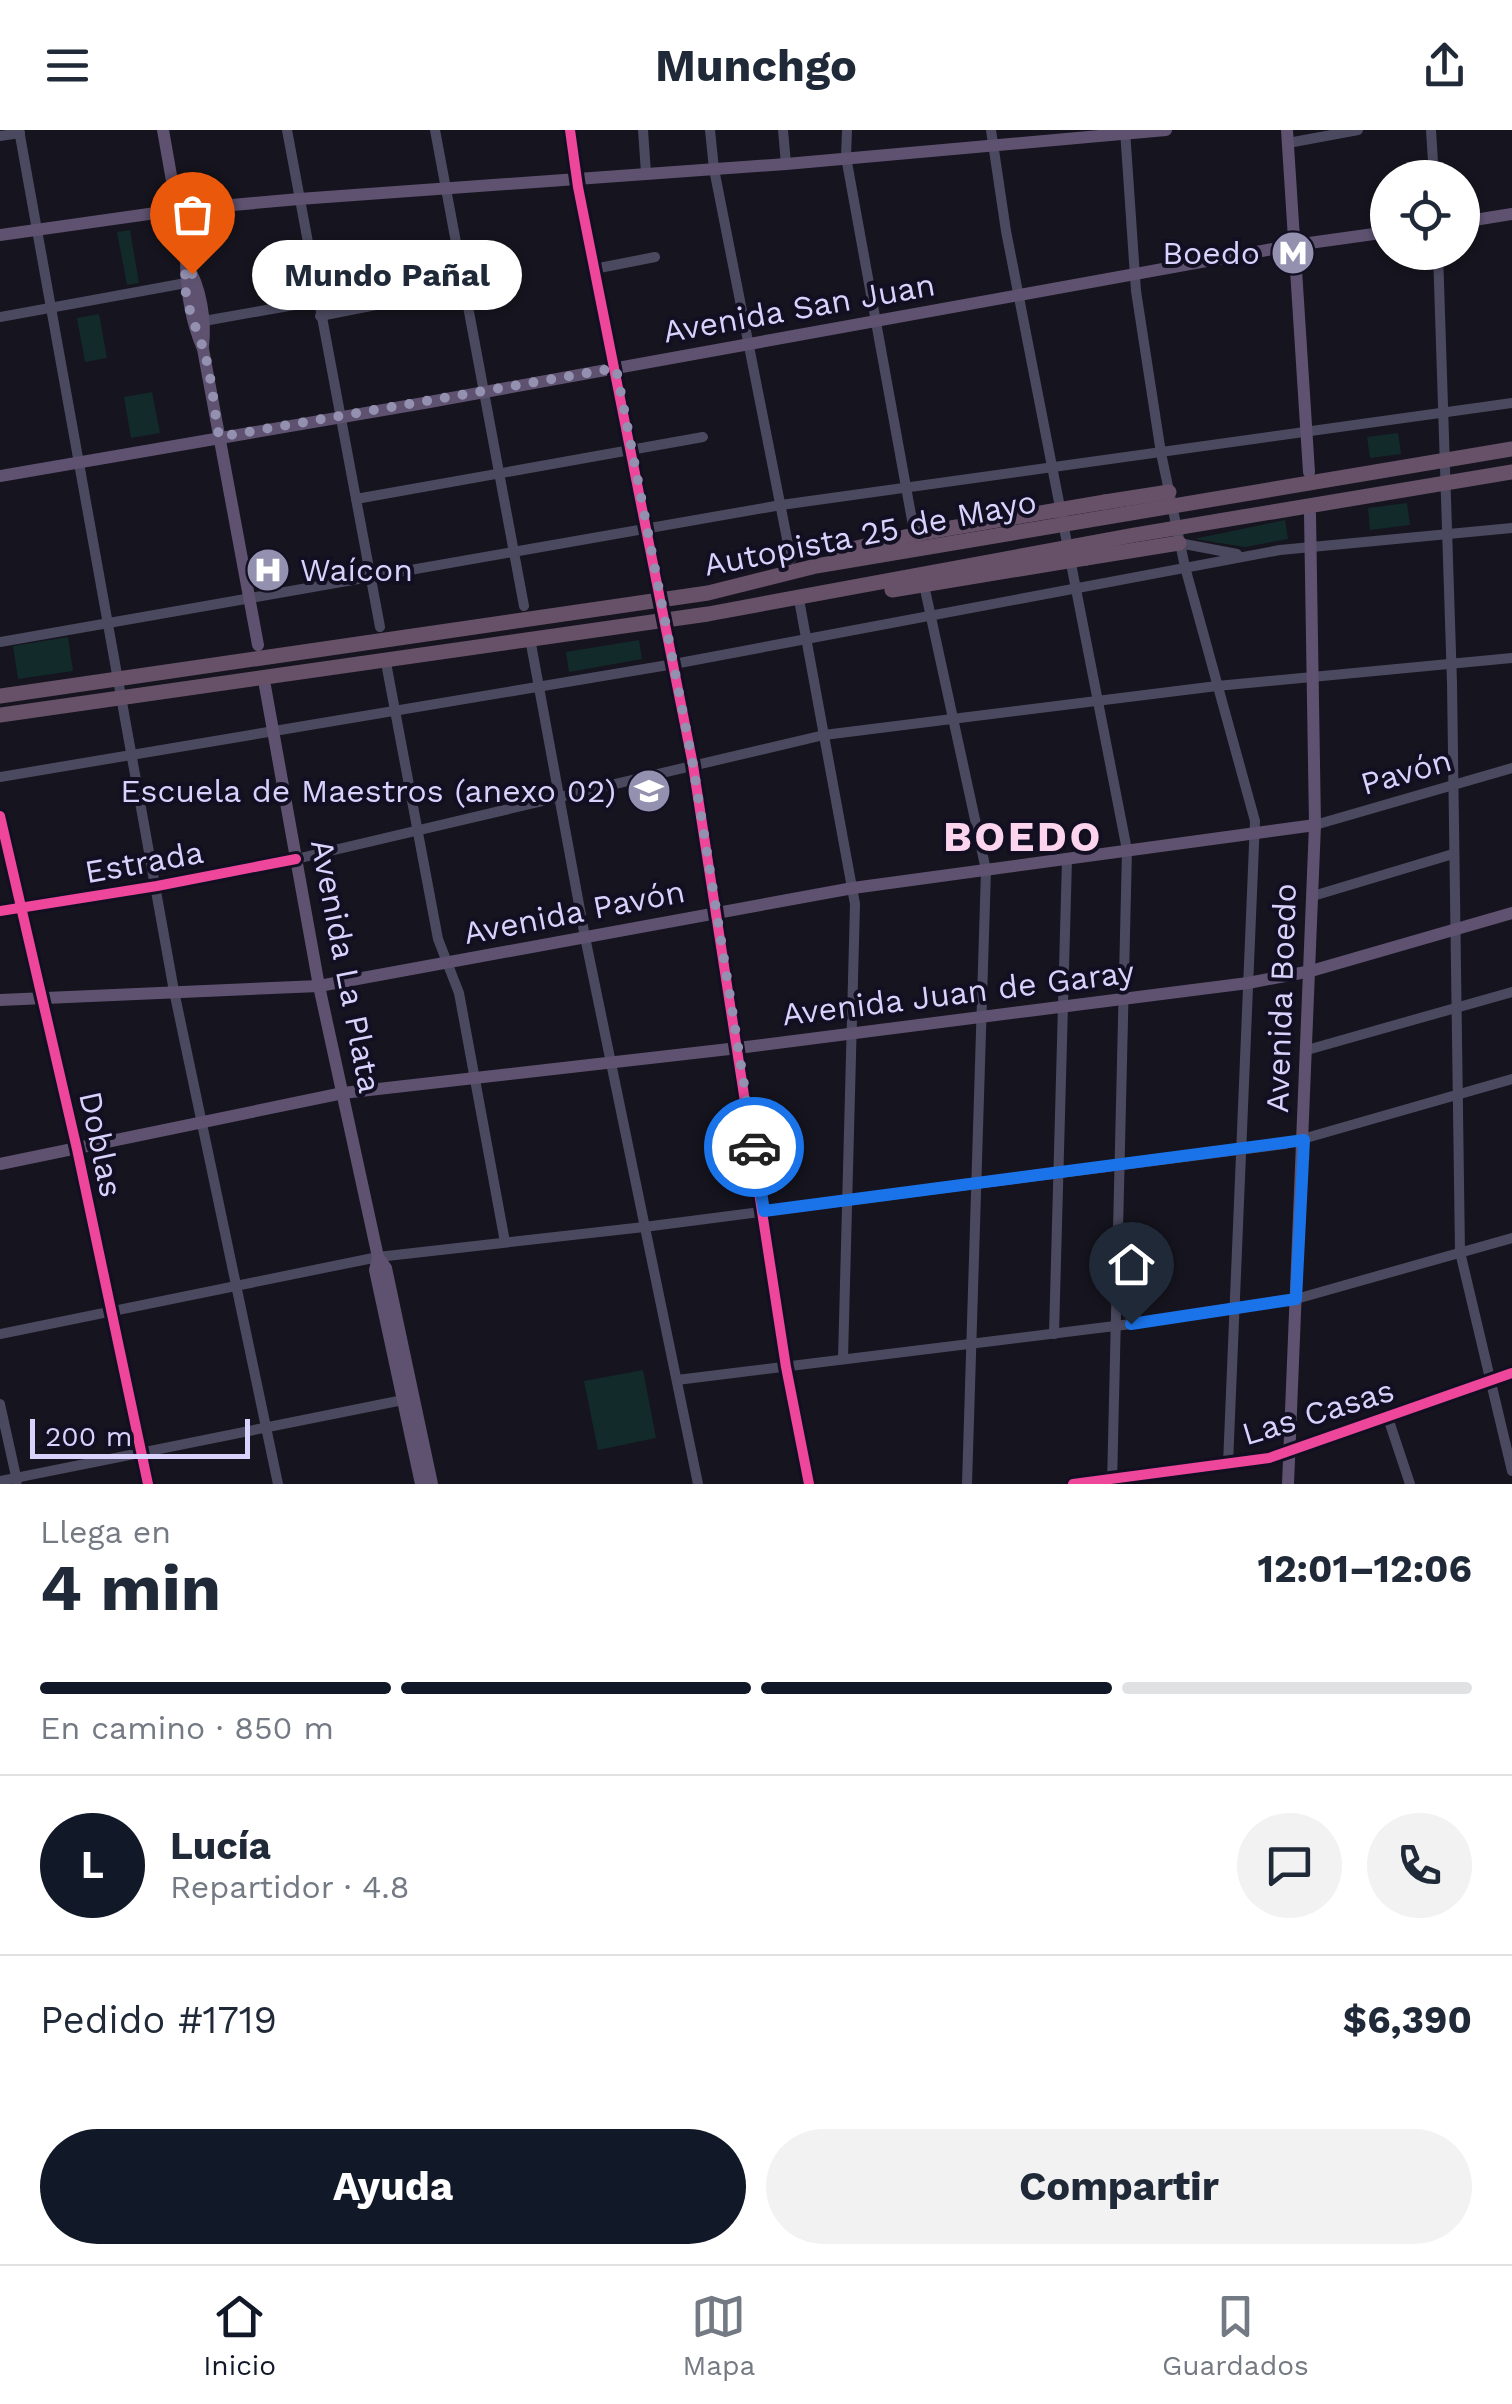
<!DOCTYPE html>
<html lang="es">
<meta charset="utf-8">
<style>
:root{--surface:#fff;--page:#f2f2f3;--text:#1f2937;--muted:#747a83;--line:#e0e1e3;--accent:#111827}
body{margin:0;font-family:"Work Sans",sans-serif;background:var(--page);color:var(--text);height:100vh;display:flex;flex-direction:column;font-size:38px;white-space:nowrap}
*{box-sizing:border-box;margin:0}
p{font-size:32px;color:var(--muted)}
.icon{flex:none;width:55px;height:55px;fill:none;stroke:currentColor;stroke-width:2;stroke-linecap:round;stroke-linejoin:round}
.map{position:relative;height:1354px;overflow:hidden}
.sheet{display:flex;flex-direction:column;background:var(--surface);flex:1}
.sheet>*{flex:none}
.buttons{position:absolute;left:1370px;top:30px;display:grid;gap:20px}
.buttons a{display:grid;place-items:center;width:110px;height:110px;border-radius:50%;background:var(--surface);box-shadow:0 2px 8px #0004;font-size:50px}
.scale{position:absolute;left:30px;bottom:25px;width:220px;box-sizing:border-box;padding-left:10px;border:5px solid #d8d2fd;border-top:0;font-size:28px;line-height:35px;white-space:nowrap;color:#d8d2fd;-webkit-text-stroke:8px #130f23;paint-order:stroke}
.pin{position:absolute;display:grid;place-items:center;width:85px;height:85px;color:#fff;margin:-102px -42px;border-radius:50% 50% 50% 0;rotate:-45deg;box-shadow:0 0 10px #0007}
.pin .icon{rotate:45deg}
.courier{position:absolute;display:grid;place-items:center;width:100px;height:100px;margin:-50px;border:8px solid #1a73e8;border-radius:50%;background:#fff;color:#222;box-shadow:0 2px 12px #0007}
.bubble{position:absolute;height:70px;border-radius:35px;background:var(--surface);box-shadow:0 2px 8px #0004;font-size:32px;font-weight:700;line-height:70px;text-align:center}
.head em{font-style:normal;font-weight:700}
.head div{display:flex;flex-direction:column-reverse}
.head{display:flex;align-items:center;justify-content:space-between;height:170px;padding:0 40px}
h1{font-size:65px;font-weight:700;line-height:75px}
.bar{display:grid;grid-template-columns:repeat(4,1fr);gap:15px 10px;align-content:center;height:120px;padding:0 40px}
.bar i{height:12px;border-radius:8px;background:var(--line)}
.bar .active{background:var(--accent)}
.bar p{grid-column:span 4}
.line{display:flex;align-items:center;gap:25px;padding:0 40px;border-top:2px solid var(--line)}
.line div{flex:1}
.round{display:grid;place-items:center;flex:none;width:105px;height:105px;border-radius:52px;background:var(--page)}
.primary-button{display:flex;gap:20px;margin-top:auto;padding:20px 40px}
.primary-button a{flex:1;height:115px;border-radius:60px;background:var(--accent);color:#fff;font-size:40px;font-weight:700;line-height:115px;text-align:center}
.primary-button a+a{background:var(--page);color:var(--text)}
header{display:flex;justify-content:space-between;align-items:center;height:130px;padding:0 40px;background:var(--surface);font-size:45px;font-weight:700}
.tabs{display:flex;justify-content:space-around;align-items:center;height:140px;border-top:2px solid var(--line);background:var(--surface);font-size:28px;color:var(--muted)}
.tabs a{display:grid;justify-items:center;gap:5px}
.tabs .active{color:var(--accent)}
.map>svg:first-child{display:block}
.green{fill:#132a2a}
.lines{fill:none;stroke-linecap:round;stroke-linejoin:round}
.minor{stroke:#4b495f;stroke-width:10}
.major{stroke:#5e5270;stroke-width:12}
.highway{stroke:#665168;stroke-width:15}
.highway-bridge{stroke:#665168;stroke-width:15}
.cycleway-casing{stroke:#130f23;stroke-width:16}
.cycleway{stroke:#ed469a;stroke-width:10}
.done{stroke:#9490af;stroke-width:10;stroke-dasharray:0 18}
.route{stroke:#1a73e8;stroke-width:12}
.labels{text-anchor:middle;dominant-baseline:central;stroke-width:8;stroke-linejoin:round;paint-order:stroke}
.poi-label{font-size:32px;fill:#d8d2fd;stroke:#130f23;text-anchor:end}
.street-label{font-size:32px;fill:#d8d2fd;stroke:#130f23}
.district-label{font-size:42px;font-weight:bold;letter-spacing:2.5px;fill:#fdd4ed;stroke:#130f23}
</style>
<header><svg class="icon" aria-label="menu" viewBox="0 0 24 24"><path d="M4 6h16M4 12h16M4 18h16"/></svg>Munchgo<svg class="icon" aria-label="share" viewBox="0 0 24 24"><path d="M12 15V3M7 8l5-5 5 5M5 13v7h14v-7"/></svg></header>
<div class="map">
<svg width="1512" height="1354" viewBox="0 0 1512 1354">
<rect width="100%" height="100%" fill="#16141e"/>
<g class="green">
<polygon points="130,100 139,153 127,155 117,102"/>
<polygon points="99,184 107,228 85,232 77,188"/>
<polygon points="152,262 160,303 131,308 124,267"/>
<polygon points="1398,303 1401,324 1370,328 1367,307"/>
<polygon points="1407,373 1410,395 1370,400 1368,378"/>
<polygon points="1285,390 1288,409 1245,417 1194,409"/>
<polygon points="68,507 73,541 18,549 13,516"/>
<polygon points="639,510 642,529 569,542 566,522"/>
<polygon points="643,1240 656,1308 598,1320 584,1251"/>
</g>
<g class="lines">
<g class="minor">
<polyline points="19,0 174,861 278,1354"/>
<polyline points="287,0 380,497"/>
<polyline points="435,0 524,476"/>
<polyline points="570,0 578,57 693,635 786,1237 809,1354"/>
<polyline points="643,0 646,43"/>
<polyline points="710,0 714,39 791,429"/>
<polyline points="783,0 786,34"/>
<polyline points="847,0 846,27 914,401"/>
<polyline points="991,0 1006,101 1127,720 1112,1354"/>
<polyline points="1125,0 1136,161 1161,323 1185,437 1255,691 1228,1334"/>
<polyline points="1431,0 1434,48"/>
<polyline points="0,6 20,3"/>
<polyline points="1288,13 1358,0"/>
<polyline points="1438,122 1452,553 1460,1122 1512,1341"/>
<polyline points="594,139 655,127"/>
<polyline points="320,186 462,158"/>
<polyline points="0,187 186,153"/>
<polyline points="204,191 317,171"/>
<polyline points="356,369 703,307"/>
<polyline points="1179,413 1237,424"/>
<polyline points="924,455 986,740 967,1354"/>
<polyline points="800,475 855,774 843,1229"/>
<polyline points="0,512 781,375 1512,273"/>
<polyline points="531,514 585,807 698,1354"/>
<polyline points="387,538 438,809 459,863 505,1112"/>
<polyline points="0,647 674,534 1280,420 1512,398"/>
<polyline points="0,686 77,1019 148,1354"/>
<polyline points="1315,695 1512,638"/>
<polyline points="1313,766 1453,724"/>
<polyline points="0,781 157,756 296,729 824,605 1217,556 1512,528"/>
<polyline points="1307,920 1512,862"/>
<polyline points="0,1204 378,1127 644,1097 1285,1014 1512,949"/>
<polyline points="1054,1204 1067,729"/>
<polyline points="677,1250 1131,1194 1296,1169 1512,1108"/>
<polyline points="0,1274 17,1351"/>
<polyline points="1388,1288 1410,1354"/>
<polyline points="0,1351 408,1269"/>
<polyline points="1073,1354 1269,1328 1512,1243"/>
</g>
<g class="major">
<path d="M163,0L186,130C186,160 191,191 203,219L258,515"/>
<polyline points="1287,0 1309,342"/>
<polyline points="1462,92 1512,84"/>
<polyline points="0,105 177,80 299,69 786,34 1166,0"/>
<path d="M187,136C201,156 206,192 203,216"/>
<polyline points="0,346 424,273 1295,115 1388,102"/>
<polyline points="265,556 319,856 378,1127 375,1140 421,1354"/>
<polyline points="0,870 319,856 853,758 1315,695"/>
<polyline points="0,1034 343,963 738,918 1248,853 1311,841 1512,783"/>
<polyline points="378,1127 386,1138 432,1354"/>
<polyline points="1288,1354 1315,695 1310,384"/>
</g>
<g class="highway">
<polyline points="1105,372 1169,362"/>
<polyline points="1086,428 1179,413"/>
</g>
<g class="highway-bridge">
<polyline points="843,421 927,402 1105,372"/>
<polyline points="892,460 1086,428"/>
<polyline points="0,566 708,463 816,436 1512,319"/>
<polyline points="0,585 708,484 1134,405 1512,342"/>
</g>
<defs>
<g id="cycleway">
<polyline points="570,0 578,57 693,635 786,1237 809,1354"/>
<polyline points="0,686 77,1019 148,1354"/>
<polyline points="0,781 157,756 296,729"/>
<polyline points="1073,1354 1269,1328 1512,1243"/>
</g>
</defs>
<use href="#cycleway" class="cycleway-casing"/>
<use href="#cycleway" class="cycleway"/>
</g>
<g class="lines">
<path class="done" d="M192,144L187,136C179,162 196,196 204,221C212,248 214,279 219,307L616,238L693,635L754,1017"/>
<polyline class="route" points="754,1017 764,1081 1304,1010 1296,1169 1131,1194"/>
</g>
<defs>
<symbol id="metro-disc" viewBox="-11 -11 22 22"><circle r="9.5" fill="#9490af" stroke="#130f23"/><path d="M-5.5 5V-5H-3L0 0L3-5H5.5V5H3V-.5L0 4L-3-.5V5Z" fill="#fff"/></symbol>
<symbol id="hospital-disc" viewBox="-11 -11 22 22"><circle r="9.5" fill="#9490af" stroke="#130f23"/><path d="M-5-5h3v3.5h4V-5h3V5h-3V1.5h-4V5h-3Z" fill="#fff"/></symbol>
<symbol id="university-disc" viewBox="-11 -11 22 22"><circle r="9.5" fill="#9490af" stroke="#130f23"/><path d="M0-5L7-2L0 1L-7-2ZM-4 1L0 2.5L4 1V4Q0 6-4 4Z" fill="#fff"/></symbol>
</defs>
<g fill-rule="evenodd">
<use href="#metro-disc" x="1268" y="98" width="50" height="50"/>
<use href="#hospital-disc" x="243" y="415" width="50" height="50"/>
<use href="#university-disc" x="624" y="636" width="50" height="50"/>
</g>
<g class="labels">
<g class="poi-label">
<text x="1260" y="123">Boedo</text>
<text x="300" y="440" text-anchor="start">Waícon</text>
<text x="616" y="661">Escuela de Maestros (anexo 02)</text>
</g>
<g class="street-label">
<text transform="translate(799 178) rotate(-10)">Avenida San Juan</text>
<text transform="translate(870 403) rotate(-11)">Autopista 25 de Mayo</text>
<text transform="translate(1406 642) rotate(-16)">Pavón</text>
<text transform="translate(144 732) rotate(-10)">Estrada</text>
<text transform="translate(574 782) rotate(-11)">Avenida Pavón</text>
<text transform="translate(346 836) rotate(79)">Avenida La Plata</text>
<text transform="translate(958 863) rotate(-7)">Avenida Juan de Garay</text>
<text transform="translate(1281 868) rotate(-88)">Avenida Boedo</text>
<text transform="translate(101 1014) rotate(78)">Doblas</text>
<text transform="translate(1318 1282) rotate(-17)">Las Casas</text>
</g>
<g class="district-label">
<text x="1023" y="706">BOEDO</text>
</g>
</g>
</svg>
<div class="buttons">
<a><svg class="icon" aria-label="locate" viewBox="0 0 24 24"><circle cx="12" cy="12" r="6"/><path d="M12 2v4M12 18v4M2 12h4M18 12h4"/></svg></a>
</div>
<div class="scale">200 m</div>
<div class="pin" style="left:192px;top:144px;background:#ea580c"><svg class="icon" aria-label="bag" viewBox="0 0 24 24"><path d="M5 8h14l-1 12H6zM9 8a3 3 0 0 1 6 0"/></svg></div>
<div class="pin" style="left:1131px;top:1194px;background:#1f2937"><svg class="icon" aria-label="home" viewBox="0 0 24 24"><path d="M3 11l9-7 9 7M6 9v11h12V9"/></svg></div>
<div class="courier" style="left:754px;top:1017px"><svg class="icon" aria-label="car" viewBox="0 0 24 24"><path d="M5 17H2v-5l4-1 3-4h7l3 4 3 1v5h-3M9 17h6M6 11h13"/><circle cx="7" cy="17" r="2"/><circle cx="17" cy="17" r="2"/></svg></div>
<div class="bubble" style="left:252px;top:110px;width:270px">Mundo Pañal</div>
</div>
<section class="sheet">
<div class="head"><div><h1>4 min</h1><p>Llega en</p></div><em>12:01–12:06</em></div>
<div class="bar"><i class="active"></i><i class="active"></i><i class="active"></i><i></i><p>En camino · 850 m</p></div>
<div class="line" style="height:180px"><b class="round" style="background:var(--accent);color:#fff">L</b><div><b>Lucía</b><p>Repartidor · 4.8</p></div><a class="round"><svg class="icon" aria-label="chat" viewBox="0 0 24 24"><path d="M4 5h16v11H9l-5 4z"/></svg></a><a class="round"><svg class="icon" aria-label="phone" viewBox="0 0 24 24"><path d="M5 4h4l2 5-3 2q2 4 5 5l2-3 5 2v4C11 20 4 13 5 4z"/></svg></a></div>
<div class="line" style="height:130px"><div>Pedido #1719</div><b>$6,390</b></div>
<div class="primary-button"><a>Ayuda</a><a>Compartir</a></div>
</section>
<nav class="tabs">
<a class="active"><svg class="icon" aria-label="home" viewBox="0 0 24 24"><path d="M3 11l9-7 9 7M6 9v11h12V9"/></svg>Inicio</a>
<a><svg class="icon" aria-label="map" viewBox="0 0 24 24"><path d="M3 6l6-2 6 2 6-2v14l-6 2-6-2-6 2zM9 4v14M15 6v14"/></svg>Mapa</a>
<a><svg class="icon" aria-label="saved" viewBox="0 0 24 24"><path d="M7 4h10v16l-5-4-5 4z"/></svg>Guardados</a>
</nav>
